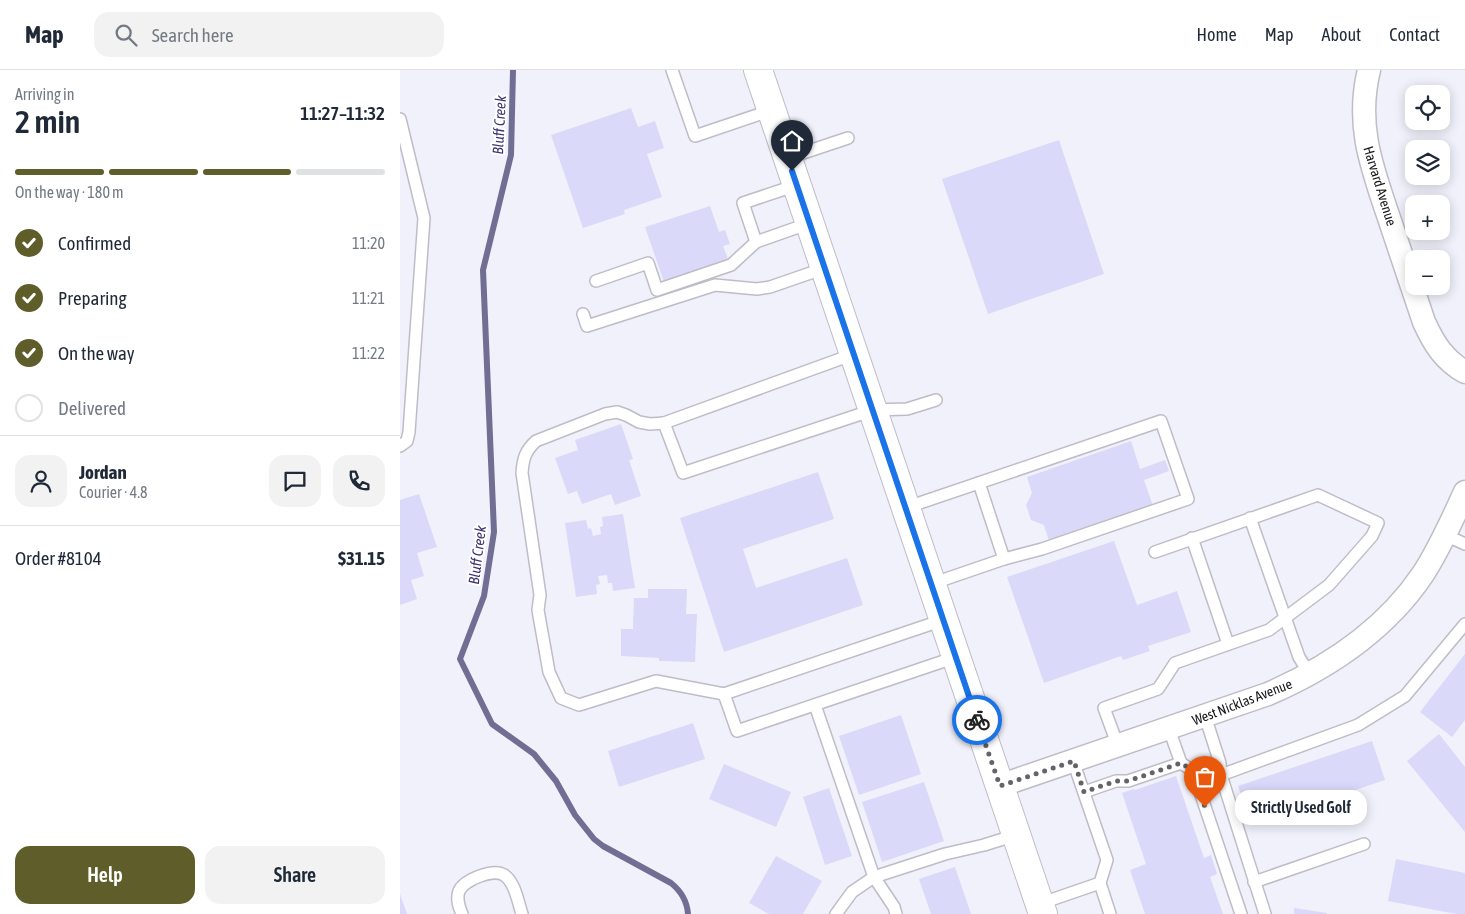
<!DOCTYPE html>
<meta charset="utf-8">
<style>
:root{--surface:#fff;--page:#f2f2f3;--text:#1f2937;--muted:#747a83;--line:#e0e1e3;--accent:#5f5d2a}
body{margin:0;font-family:"Asap Condensed",sans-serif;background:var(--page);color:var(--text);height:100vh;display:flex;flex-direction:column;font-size:19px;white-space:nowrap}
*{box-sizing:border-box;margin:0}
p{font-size:16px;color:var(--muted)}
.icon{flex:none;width:28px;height:28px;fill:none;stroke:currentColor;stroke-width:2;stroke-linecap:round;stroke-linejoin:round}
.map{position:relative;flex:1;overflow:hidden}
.side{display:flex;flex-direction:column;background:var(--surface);width:400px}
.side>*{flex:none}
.buttons{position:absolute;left:1005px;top:15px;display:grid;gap:10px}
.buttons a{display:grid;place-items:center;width:45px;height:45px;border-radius:10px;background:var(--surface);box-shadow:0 2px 12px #0003;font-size:25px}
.pin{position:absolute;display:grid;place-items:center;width:42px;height:42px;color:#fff;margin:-51px -21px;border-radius:50% 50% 50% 0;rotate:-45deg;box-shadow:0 0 5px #0007}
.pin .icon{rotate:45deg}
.courier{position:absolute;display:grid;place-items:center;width:50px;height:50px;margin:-25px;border:4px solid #1a73e8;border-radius:50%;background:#fff;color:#222;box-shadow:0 1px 6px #0007}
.bubble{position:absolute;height:35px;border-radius:15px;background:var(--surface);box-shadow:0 2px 12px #0003;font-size:16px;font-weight:600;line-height:35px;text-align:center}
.summary em{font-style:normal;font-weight:600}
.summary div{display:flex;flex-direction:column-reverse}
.summary{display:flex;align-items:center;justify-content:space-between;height:85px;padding:0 15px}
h1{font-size:32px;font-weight:600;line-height:38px}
.bar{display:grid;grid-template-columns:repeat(4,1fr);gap:8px 5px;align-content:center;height:60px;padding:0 15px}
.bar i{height:6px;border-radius:4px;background:var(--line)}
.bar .selected{background:var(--accent)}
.bar p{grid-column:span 4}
.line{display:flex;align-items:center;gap:12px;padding:0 15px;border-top:1px solid var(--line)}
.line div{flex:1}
.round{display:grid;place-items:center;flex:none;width:52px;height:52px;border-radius:15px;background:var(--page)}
ol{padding:0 15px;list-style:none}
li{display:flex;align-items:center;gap:15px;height:55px}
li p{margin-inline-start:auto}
li .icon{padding:5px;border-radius:50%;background:var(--accent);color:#fff;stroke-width:4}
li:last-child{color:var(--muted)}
li i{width:28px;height:28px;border:2px solid var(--line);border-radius:50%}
.action{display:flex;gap:10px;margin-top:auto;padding:10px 15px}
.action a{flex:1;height:58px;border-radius:15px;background:var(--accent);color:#fff;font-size:20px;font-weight:600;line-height:58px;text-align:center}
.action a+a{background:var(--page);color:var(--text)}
header{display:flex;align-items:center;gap:30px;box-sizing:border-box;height:70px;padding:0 25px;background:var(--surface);border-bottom:1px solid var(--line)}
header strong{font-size:24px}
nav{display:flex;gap:28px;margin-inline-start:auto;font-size:18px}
.search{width:350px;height:45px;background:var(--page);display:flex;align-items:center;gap:12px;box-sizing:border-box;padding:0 18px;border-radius:15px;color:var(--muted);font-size:19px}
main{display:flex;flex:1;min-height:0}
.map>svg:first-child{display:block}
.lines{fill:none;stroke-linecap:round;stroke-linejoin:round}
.stream{stroke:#716e93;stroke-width:6}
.building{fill:#dad9f9}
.service-casing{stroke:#bebdc7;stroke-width:14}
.minor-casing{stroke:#bebdc7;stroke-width:25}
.secondary-casing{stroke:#bebdc7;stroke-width:30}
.service{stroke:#fff;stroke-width:11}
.minor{stroke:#fff;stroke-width:22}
.secondary{stroke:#fff;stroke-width:28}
.done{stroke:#636369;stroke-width:5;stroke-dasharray:0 9}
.route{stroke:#1a73e8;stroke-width:6}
.labels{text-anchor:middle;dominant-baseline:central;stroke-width:4;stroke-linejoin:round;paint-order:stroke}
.street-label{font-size:14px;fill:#17171b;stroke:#fff}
.water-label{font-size:15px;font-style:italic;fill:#3d3370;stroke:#fff}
</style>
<header>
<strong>Map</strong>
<div class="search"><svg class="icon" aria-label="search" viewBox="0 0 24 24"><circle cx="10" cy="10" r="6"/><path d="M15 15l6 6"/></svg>Search here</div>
<nav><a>Home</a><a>Map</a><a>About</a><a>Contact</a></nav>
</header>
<main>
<section class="side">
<div class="summary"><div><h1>2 min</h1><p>Arriving in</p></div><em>11:27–11:32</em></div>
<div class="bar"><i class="selected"></i><i class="selected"></i><i class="selected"></i><i></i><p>On the way · 180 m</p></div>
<ol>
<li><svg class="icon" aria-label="check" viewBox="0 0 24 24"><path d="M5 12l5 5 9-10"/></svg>Confirmed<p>11:20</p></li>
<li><svg class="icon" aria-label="check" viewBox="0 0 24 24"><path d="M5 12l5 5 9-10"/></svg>Preparing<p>11:21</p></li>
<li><svg class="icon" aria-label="check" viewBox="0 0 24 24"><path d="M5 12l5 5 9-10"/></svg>On the way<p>11:22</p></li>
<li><i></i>Delivered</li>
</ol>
<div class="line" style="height:90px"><a class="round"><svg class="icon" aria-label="person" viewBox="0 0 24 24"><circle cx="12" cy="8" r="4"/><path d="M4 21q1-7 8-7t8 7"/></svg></a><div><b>Jordan</b><p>Courier · 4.8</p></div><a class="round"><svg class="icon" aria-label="chat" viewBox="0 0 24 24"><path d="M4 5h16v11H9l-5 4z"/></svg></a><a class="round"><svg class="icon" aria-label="phone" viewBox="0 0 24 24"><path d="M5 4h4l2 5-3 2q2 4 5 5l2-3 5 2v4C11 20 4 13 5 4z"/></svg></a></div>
<div class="line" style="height:65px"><div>Order #8104</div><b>$31.15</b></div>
<div class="action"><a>Help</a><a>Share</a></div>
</section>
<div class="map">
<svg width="1065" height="844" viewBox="0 0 1065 844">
<rect width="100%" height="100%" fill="#f1f1fb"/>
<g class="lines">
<path class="stream" d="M113,0L111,85L83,200L94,462L84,526L60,589L92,654L134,684L156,711L175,745L194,769L203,776L271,813C281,821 287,831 288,844"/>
</g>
<g class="building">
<polygon points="231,38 238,57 255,51 264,78 247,84 262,127 224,140 225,144 183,158 151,65"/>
<polygon points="659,70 704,204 588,244 542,109"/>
<polygon points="310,136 319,162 325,160 330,174 323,176 328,189 264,212 245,157"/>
<polygon points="221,354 233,389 229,390 241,426 215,435 211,424 182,434 177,421 168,424 155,388 178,380 175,370"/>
<polygon points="731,371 740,399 765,390 769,401 744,410 753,436 649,471 644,455 631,450 626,435 632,423 627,407"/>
<polygon points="418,402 434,449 343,479 356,518 447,488 463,535 324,582 280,448"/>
<polygon points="19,424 37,477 17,483 24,506 11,510 17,529 0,535 0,430"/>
<polygon points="223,444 235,518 213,521 212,513 208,513 207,505 198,506 200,514 196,515 197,524 176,527 165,453 186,450 188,459 191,458 193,466 201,464 200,457 203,456 202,447"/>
<polygon points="714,471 737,535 777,521 791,562 748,576 750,581 723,590 721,586 644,613 607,507"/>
<polygon points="248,519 287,519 286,544 297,544 295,592 259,591 259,588 221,586 221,559 233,559 234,528 248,528"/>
<polygon points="1065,584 1065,650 1052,667 1020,642"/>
<polygon points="501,645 521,704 459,725 439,666"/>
<polygon points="293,653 305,689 219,717 208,681"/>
<polygon points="1039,664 1065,697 1065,762 1007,691"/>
<polygon points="972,671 985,710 852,755 838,716"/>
<polygon points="324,694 391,722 376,757 309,729"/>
<polygon points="776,706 804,788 811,785 817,804 810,807 823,844 745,844 730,800 746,794 722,723 734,719 735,720"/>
<polygon points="524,712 544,771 482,792 462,732"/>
<polygon points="429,718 452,786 425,795 403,727"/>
<polygon points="376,786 422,811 403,844 369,844 349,833"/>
<polygon points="996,789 1065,803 1065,844 1056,844 988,831"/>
<polygon points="555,797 571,844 531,844 519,809"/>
<polygon points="0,824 7,844 0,844"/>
<polygon points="894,838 927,843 927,844 894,844"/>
</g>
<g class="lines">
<defs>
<g id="service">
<polyline points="272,0 295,66 372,40"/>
<polyline points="0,49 24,148 9,362 7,371 0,376"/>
<polyline points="388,88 448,68"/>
<polyline points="397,115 343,133 356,172 410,153"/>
<polyline points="196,211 248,193 257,220 331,195 356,172"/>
<polyline points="183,244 187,256 315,215 357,219 370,217 425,198"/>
<polyline points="454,284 264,353 283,403 473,340 507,339 536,330"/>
<path d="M264,353L250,354L239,352L226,345L217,342L205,344L136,371C125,381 123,389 122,403L140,525L138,540L149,602L161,628L179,635L256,611L324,624L337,661L556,587"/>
<polyline points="579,413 604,489"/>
<polyline points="505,438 761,351 788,429 642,479 604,489 531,514"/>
<polyline points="850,448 899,587 910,605"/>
<polyline points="1045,465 1065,474"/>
<polyline points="792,468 828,574"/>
<polyline points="324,624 543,550"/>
<polyline points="415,635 474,807 494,837 496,844"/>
<polyline points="805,646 820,693 821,705 865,844"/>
<polyline points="769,659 781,693 793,701 841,844"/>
<polyline points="718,676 704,638 758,619 775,593 869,560 929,515 972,466 978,453 918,425 755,482"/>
<polyline points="673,691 707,790 700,813 710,844"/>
<polyline points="821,705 958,655 1005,626 1065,554"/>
<polyline points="684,722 716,711 728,711 781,693"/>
<polyline points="854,812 964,774"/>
<polyline points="639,834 700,813"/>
<path d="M62,844C59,837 56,829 59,821C64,810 93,798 104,805C115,812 118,832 122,844"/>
<polyline points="436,844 452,822 474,807 545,784 584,775 616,765"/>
</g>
<g id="minor">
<path d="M969,0C955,57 973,100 991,154C1002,186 1013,219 1024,252C1034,274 1044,290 1065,302"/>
<path d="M599,716L868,624C928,598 986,559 1023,504C1040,478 1052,450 1065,422"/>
</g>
<polyline id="secondary" points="358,0 643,844"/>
</defs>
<use href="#service" class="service-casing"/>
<use href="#minor" class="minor-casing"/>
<use href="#secondary" class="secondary-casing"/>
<use href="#service" class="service"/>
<use href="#minor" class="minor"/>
<use href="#secondary" class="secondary"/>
</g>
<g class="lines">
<polyline class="done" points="577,650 600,716 674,691 684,722 716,711 728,711 781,693 793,701 805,737"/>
<polyline class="route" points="392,101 577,650"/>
</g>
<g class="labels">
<g class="street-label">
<text transform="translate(980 116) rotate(73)">Harvard Avenue</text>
<text transform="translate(842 632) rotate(-21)">West Nicklas Avenue</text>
</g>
<g class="water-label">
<text transform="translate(99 55) rotate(-87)">Bluff Creek</text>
<text transform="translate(77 485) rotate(-83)">Bluff Creek</text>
</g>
</g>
</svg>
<div class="buttons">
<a><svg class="icon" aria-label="locate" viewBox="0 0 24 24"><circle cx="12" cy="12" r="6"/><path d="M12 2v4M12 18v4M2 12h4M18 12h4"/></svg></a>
<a><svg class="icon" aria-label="layers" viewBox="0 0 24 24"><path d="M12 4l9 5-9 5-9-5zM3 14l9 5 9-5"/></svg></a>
<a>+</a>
<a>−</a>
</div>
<div class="pin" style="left:805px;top:737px;background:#ea580c"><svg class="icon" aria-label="bag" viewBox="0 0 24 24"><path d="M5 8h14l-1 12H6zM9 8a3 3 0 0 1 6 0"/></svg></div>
<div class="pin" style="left:392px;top:101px;background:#1f2937"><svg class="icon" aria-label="home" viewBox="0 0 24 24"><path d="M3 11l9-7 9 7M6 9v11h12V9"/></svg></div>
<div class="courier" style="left:577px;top:650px"><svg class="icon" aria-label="bike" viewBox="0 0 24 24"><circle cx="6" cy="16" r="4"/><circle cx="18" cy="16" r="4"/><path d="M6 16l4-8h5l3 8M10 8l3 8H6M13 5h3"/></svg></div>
<div class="bubble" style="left:835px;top:720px;width:132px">Strictly Used Golf</div>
</div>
</main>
